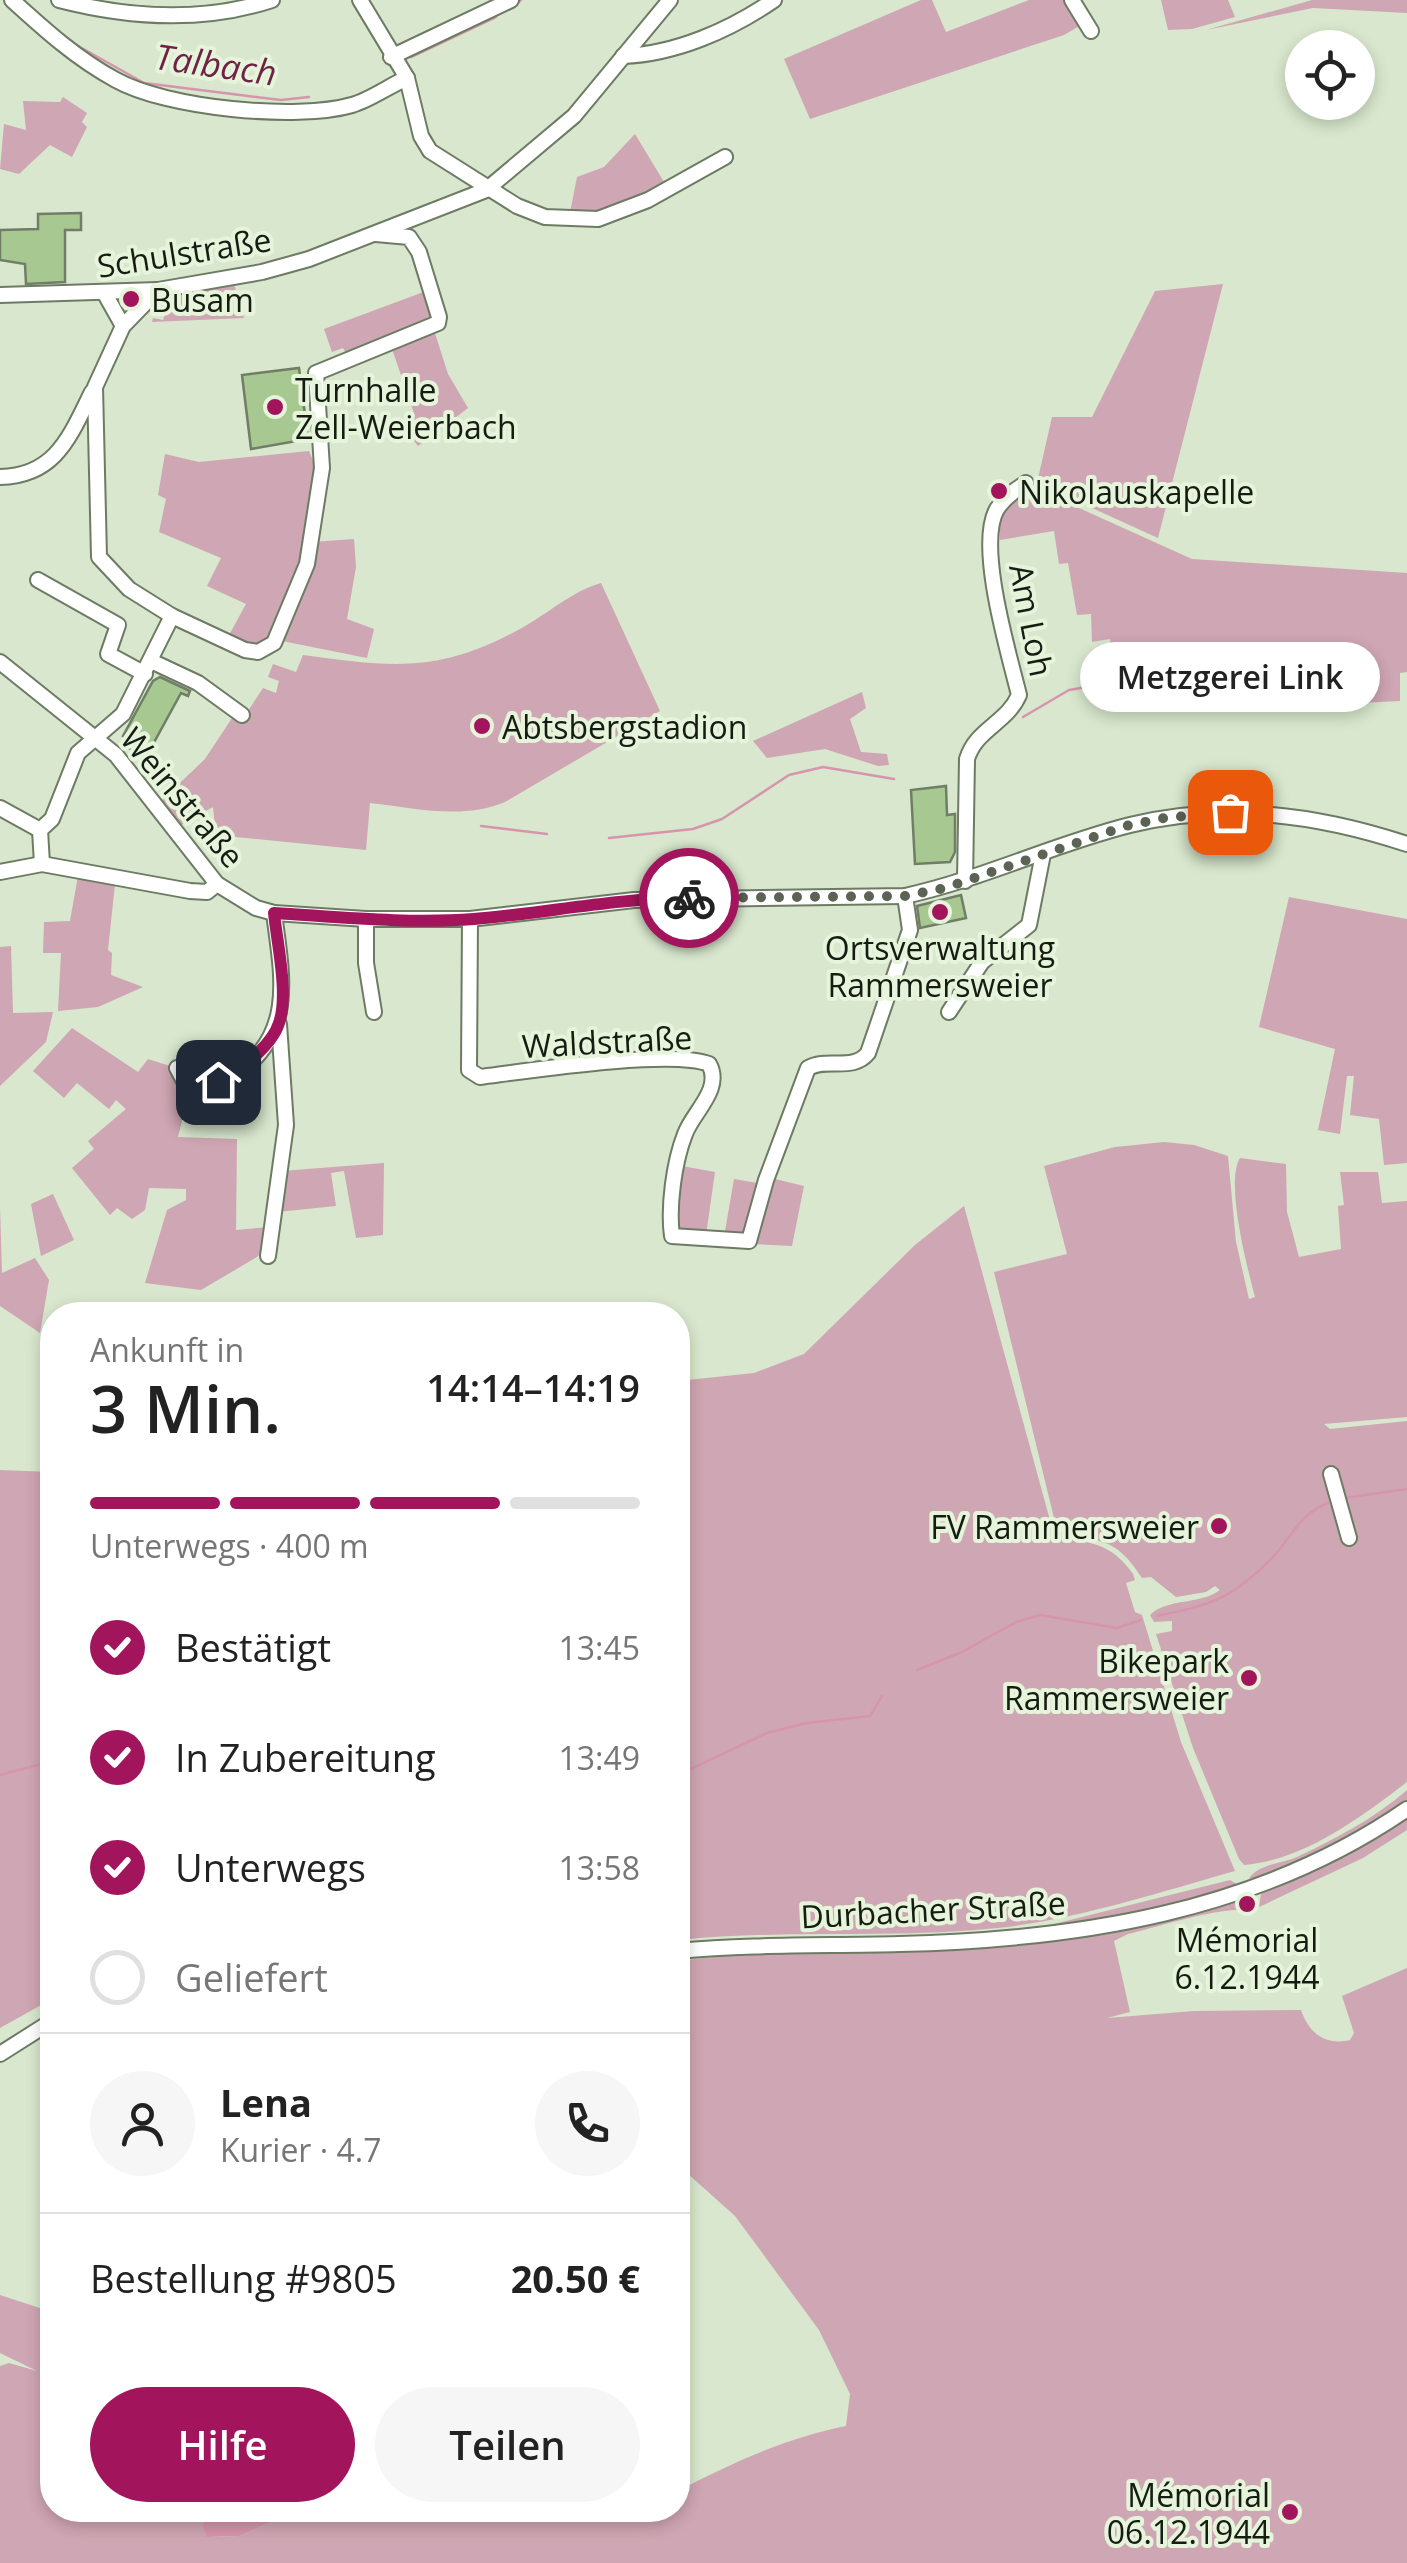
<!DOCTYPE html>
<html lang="de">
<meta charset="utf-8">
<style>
:root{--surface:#fff;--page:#f6f6f6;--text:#222;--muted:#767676;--line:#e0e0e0;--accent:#a2155d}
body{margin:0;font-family:"Open Sans",sans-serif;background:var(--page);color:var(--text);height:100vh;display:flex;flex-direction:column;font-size:38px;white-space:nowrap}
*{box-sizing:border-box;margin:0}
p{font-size:32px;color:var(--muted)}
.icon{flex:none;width:55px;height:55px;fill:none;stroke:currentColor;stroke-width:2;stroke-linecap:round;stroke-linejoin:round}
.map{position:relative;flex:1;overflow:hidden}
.details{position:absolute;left:40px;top:1302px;width:650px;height:1220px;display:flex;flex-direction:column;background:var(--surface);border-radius:40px;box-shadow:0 5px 15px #0003}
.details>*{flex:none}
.controls{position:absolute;left:1285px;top:30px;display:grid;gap:20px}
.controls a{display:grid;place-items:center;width:90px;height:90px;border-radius:50%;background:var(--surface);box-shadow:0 5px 15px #0003;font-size:50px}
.pin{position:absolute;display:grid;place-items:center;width:85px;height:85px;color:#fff;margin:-42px;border-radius:20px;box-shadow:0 5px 15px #0006}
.courier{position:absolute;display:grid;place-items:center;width:100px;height:100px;margin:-50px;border:8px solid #a2155d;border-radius:50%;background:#fff;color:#222;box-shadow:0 2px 12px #0007}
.bubble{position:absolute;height:70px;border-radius:35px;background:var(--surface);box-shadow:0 5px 15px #0003;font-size:32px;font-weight:600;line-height:70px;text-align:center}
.headline em{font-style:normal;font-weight:600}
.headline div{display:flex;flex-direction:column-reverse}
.headline{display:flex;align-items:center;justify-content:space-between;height:170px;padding:0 50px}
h1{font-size:65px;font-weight:600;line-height:75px}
.bar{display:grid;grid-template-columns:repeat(4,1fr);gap:15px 10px;align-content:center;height:120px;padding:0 50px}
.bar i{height:12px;border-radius:8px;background:var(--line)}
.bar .active{background:var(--accent)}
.bar p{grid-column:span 4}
.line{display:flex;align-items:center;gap:25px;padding:0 50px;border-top:2px solid var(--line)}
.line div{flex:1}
.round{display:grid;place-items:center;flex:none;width:105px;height:105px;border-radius:52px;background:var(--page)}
ol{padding:0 50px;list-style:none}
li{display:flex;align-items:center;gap:30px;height:110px}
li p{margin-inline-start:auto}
li .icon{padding:10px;border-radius:50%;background:var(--accent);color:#fff;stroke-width:4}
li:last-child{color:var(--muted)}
li i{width:55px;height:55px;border:5px solid var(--line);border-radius:50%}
.cta{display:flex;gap:20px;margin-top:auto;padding:20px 50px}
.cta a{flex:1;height:115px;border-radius:60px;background:var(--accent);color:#fff;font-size:40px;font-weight:600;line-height:115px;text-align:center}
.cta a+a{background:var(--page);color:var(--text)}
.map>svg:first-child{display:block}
.green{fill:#cfa6b3}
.water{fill:#d795ac}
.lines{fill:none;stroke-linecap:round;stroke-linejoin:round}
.stream{stroke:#d795ac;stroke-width:2.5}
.building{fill:#a7c890;stroke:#717e67;stroke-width:2.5}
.minor-casing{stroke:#6d7b64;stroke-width:18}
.minor{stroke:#fff;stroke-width:14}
.done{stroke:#5b6354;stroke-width:10;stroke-dasharray:0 18}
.route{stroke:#a2155d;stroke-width:12}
.poi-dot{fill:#a2155d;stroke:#e5f4da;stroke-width:4}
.labels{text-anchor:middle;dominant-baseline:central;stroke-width:8;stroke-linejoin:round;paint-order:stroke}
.street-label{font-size:32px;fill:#171c13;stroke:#e5f4da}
.poi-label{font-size:32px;fill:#171c13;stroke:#e5f4da;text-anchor:start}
.water-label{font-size:35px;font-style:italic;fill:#6f2244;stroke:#e5f4da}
</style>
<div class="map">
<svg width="1407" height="2563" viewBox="0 0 1407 2563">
<rect width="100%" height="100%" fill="#d8e7cd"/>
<g class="green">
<polygon points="921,0 932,0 946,32 1029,0 1067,0 1081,25 1064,35 810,119 784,59"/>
<polygon points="1161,0 1228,0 1235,17 1192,29 1168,30"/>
<polygon points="1312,0 1407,0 1407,13 1313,8 1206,30"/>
<polygon points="63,97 87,113 82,122 87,127 72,157 50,145 19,174 0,169 4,124 26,130 23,101 60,102"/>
<polygon points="635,134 667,187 628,207 569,218 577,177 604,167"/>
<polygon points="234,284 244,318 152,322 153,318 163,320 165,314 158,309 173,294"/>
<polygon points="1223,284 1158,538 1037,483 1052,417 1092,417 1155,291"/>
<polygon points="429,290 434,318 347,355 343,348 332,352 324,329"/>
<polygon points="434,330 448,374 468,408 418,446 400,423 415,416 391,346"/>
<polygon points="309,451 316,467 298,579 268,644 260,648 228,637 246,604 207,586 221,558 159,532 166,499 158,495 165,454 199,462"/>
<polygon points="1022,488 1048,494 1192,559 1407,573 1407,672 1400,673 1400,701 1359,703 1354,651 1280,658 1115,686 1110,639 1092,642 1091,614 1077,615 1068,563 1059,564 1054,531 1000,540 998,517"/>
<polygon points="354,539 356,567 347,619 374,629 367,658 282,641 310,575 313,542"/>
<path d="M601,583L660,711L505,802C462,820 416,808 370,803L366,850L216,835L213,807L181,825L161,801L205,759L234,715L242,720L263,688L276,693L279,681L268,677L273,664L296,672L303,655C392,667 438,674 520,629C546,615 572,591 601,583Z"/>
<polygon points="862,692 866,708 850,719 861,752 887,754 889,765 878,766 825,749 767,758 753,741"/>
<polygon points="78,876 115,884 108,950 112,953 111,975 143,987 98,1007 58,1011 61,953 43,953 44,922 70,921"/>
<polygon points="1289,897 1407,919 1407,1163 1384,1165 1379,1119 1350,1115 1354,1076 1347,1076 1340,1134 1318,1130 1335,1049 1259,1027"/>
<polygon points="11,946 13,1013 53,1012 46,1042 0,1086 0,947"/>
<polygon points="72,1028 138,1072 148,1059 170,1066 187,1101 178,1137 237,1139 236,1230 269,1227 265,1248 257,1257 201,1290 145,1283 167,1210 186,1200 186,1189 149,1188 145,1210 132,1219 117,1208 110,1215 72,1168 94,1149 88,1141 126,1109 116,1100 109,1109 77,1083 64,1098 33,1071"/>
<path d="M1164,1142L1194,1145L1228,1156L1236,1242L1249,1299L1255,1297C1247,1267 1225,1182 1240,1158L1286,1164L1287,1212L1299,1257L1341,1249L1338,1206L1344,1205L1340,1172H1378L1382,1203L1407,1201V1417L1324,1424L1330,1429L1407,1421V1782C1360,1818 1304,1860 1244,1865L1239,1859L1193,1748L1156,1634L1172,1631V1621L1154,1622L1150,1615C1167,1598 1200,1605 1220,1590L1215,1586L1206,1592L1176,1597L1151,1577L1142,1578C1109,1526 1094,1551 1055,1522L994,1272L1067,1254L1044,1166L1115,1147Z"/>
<polygon points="384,1163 383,1235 356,1238 344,1171 331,1173 336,1206 277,1212 282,1171"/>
<polygon points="682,1166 715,1172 706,1235 681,1233 676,1229"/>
<polygon points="771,1178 804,1186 792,1246 754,1244"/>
<polygon points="734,1179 763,1184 746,1234 724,1237"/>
<polygon points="53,1194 74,1240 41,1256 31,1204"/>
<polygon points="0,1206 2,1273 35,1258 49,1280 40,1333 0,1306"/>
<path d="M964,1206L1051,1524C1079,1550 1105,1533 1133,1574L1135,1580L1126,1583L1135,1612L1142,1615L1181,1742L1235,1871C1157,1893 1078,1919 998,1928C891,1939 784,1929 678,1940V1381L754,1373L804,1354L915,1245Z"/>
<polygon points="0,1470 52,1472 52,1999 0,2028"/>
<path d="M1407,1790V1802C1374,1826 1289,1882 1249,1878C1260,1863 1283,1864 1299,1856C1337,1838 1375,1818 1407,1790Z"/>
<polygon points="1407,1816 1407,1830 1363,1858 1259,1907 1261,1894 1267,1890 1319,1869"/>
<polygon points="1230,1880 1238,1885 1232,1890 1149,1911 1046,1929 1046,1926"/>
<path d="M1243,1900L1249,1901L1255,1912C1234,1902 1154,1928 1128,1934L1114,1941L1130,2012L1107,2018L1194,2011L1301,2010C1309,2033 1325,2046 1350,2040L1354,2033L1342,1996L1407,1968V2563H0V2366L9,2363L37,2371L0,2353V2295L52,2312V2510H217L202,2524L208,2537L240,2536L298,2510H678V2491C732,2463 786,2438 846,2426L850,2394L819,2330L735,2216L678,2165V1961C791,1945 906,1957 1019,1945C1095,1938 1169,1918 1243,1900Z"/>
</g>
<polygon class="water" points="217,2510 298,2510 240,2536 207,2537 202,2524"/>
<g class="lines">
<g class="stream">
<polyline points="512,8 521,0"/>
<polyline points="71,42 144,83 281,100 309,97"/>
<polyline points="411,57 496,17"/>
<polyline points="1023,717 1069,690 1110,683 1170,663 1236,656 1246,660 1247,699"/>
<polyline points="481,826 547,834"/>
<polyline points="609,838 693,829 722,819 789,775 823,767 894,779"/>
<polyline points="1344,1498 1407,1489"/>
<path d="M1157,1616C1213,1604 1232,1599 1273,1557C1292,1537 1299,1514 1328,1503"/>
<polyline points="917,1670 962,1652 1016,1622 1040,1615 1117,1628 1141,1620"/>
<polyline points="0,1775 52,1761"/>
<polyline points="678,1775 767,1733 807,1723 870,1716 882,1696"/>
</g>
</g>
<g class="building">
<polygon points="81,213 81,230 65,230 65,282 26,284 25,264 0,260 0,230 38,229 38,214"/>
<polygon points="299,368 308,439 251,449 242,375"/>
<polygon points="160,677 190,691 188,696 181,693 146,757 123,745 127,738 123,736 153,681"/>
<polygon points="946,786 947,815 955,814 955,852 950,862 915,864 911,790"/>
<polygon points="961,895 966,918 920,928 917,906"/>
</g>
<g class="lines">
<defs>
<g id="minor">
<path d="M12,0C45,30 77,59 116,80C166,108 297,121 352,105C370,100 389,86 407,78"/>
<path d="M59,0C129,18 202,23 272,0"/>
<polyline points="360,0 407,78 421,136 430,151 517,206 545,217 598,219 648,200 725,157"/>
<polyline points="1072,0 1091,31"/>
<path d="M623,56C676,54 730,30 774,0"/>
<polyline points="391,57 511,0"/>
<polyline points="105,294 123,326"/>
<polyline points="0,295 158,290 262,272 309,259 486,190 574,116 670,0"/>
<path d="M0,477C56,476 70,436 92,392"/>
<polyline points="38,580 118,625 108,654 145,674"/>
<polyline points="172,616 245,650 258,652 274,643 307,564 322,468 316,373 438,323 439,317 419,252 409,237 376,234"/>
<polyline points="151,661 198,683 242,715"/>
<path d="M0,662L116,755L217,884L256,908L274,913L366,919H470L634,900L905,896C982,879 1054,844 1130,825C1224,802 1316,814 1407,844"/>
<polyline points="0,808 40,830"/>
<polyline points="42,864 40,830 52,819 78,753 123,714 172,616 129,589 99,557 95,387 123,326 158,290"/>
<polyline points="0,872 42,864 190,891 207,892 217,884"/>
<path d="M965,881L967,759C976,729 1007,723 1019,695C1009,654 976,545 997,509C1005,497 1015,490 1026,483"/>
<polyline points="366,919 366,963 374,1012"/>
<path d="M470,919L469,1070L480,1077C527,1071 671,1049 709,1064C723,1089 693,1112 685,1134C674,1162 668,1207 672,1236L749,1241L766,1180L808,1068C827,1057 853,1072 868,1053L910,930L905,896"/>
<polyline points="949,1012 982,962 1029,925 1043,854"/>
<path d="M177,1068L192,1096C208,1088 226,1081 241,1070C296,1031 281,970 274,913"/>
<polyline points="268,1256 286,1125 279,1024"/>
<polyline points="1331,1474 1349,1538"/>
<path d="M678,1951C751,1944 824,1946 899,1944C1077,1940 1258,1912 1407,1809"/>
<polyline points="0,2054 52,2021"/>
</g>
</defs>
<use href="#minor" class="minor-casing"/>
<use href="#minor" class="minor"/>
</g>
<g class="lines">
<polyline class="done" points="689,898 905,896 945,888 1126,826 1164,818 1230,812"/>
<path class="route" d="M218,1082C238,1072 272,1046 279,1023C289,995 277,943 274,913C340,917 408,924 474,919C546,913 617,898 689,898"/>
</g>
<g class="poi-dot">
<circle cx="131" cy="299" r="10"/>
<circle cx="275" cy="407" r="10"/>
<circle cx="999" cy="491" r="10"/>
<circle cx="482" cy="726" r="10"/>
<circle cx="940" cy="912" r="10"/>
<circle cx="1219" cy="1526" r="10"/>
<circle cx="1249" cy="1678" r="10"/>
<circle cx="1247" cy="1904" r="10"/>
<circle cx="1290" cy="2512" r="10"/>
</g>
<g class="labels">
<g class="street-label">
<text transform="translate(184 252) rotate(-9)">Schulstraße</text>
<text transform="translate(1032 620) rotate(79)">Am Loh</text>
<text transform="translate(183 797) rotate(50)">Weinstraße</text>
<text transform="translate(607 1041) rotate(-3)">Waldstraße</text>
<text transform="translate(933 1909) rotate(-3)">Durbacher Straße</text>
</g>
<g class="poi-label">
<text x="151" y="299">Busam</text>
<text x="295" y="389">Turnhalle<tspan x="295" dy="37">Zell-Weierbach</tspan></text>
<text x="1019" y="491">Nikolauskapelle</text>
<text x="502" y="726">Abtsbergstadion</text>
<text x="940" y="947" text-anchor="middle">Ortsverwaltung<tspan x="940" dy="37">Rammersweier</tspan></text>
<text x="1199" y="1526" text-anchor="end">FV Rammersweier</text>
<text x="1229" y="1660" text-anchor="end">Bikepark<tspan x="1229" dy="37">Rammersweier</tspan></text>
<text x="1247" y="1939" text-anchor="middle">Mémorial<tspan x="1247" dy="37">6.12.1944</tspan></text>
<text x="1270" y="2494" text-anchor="end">Mémorial<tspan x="1270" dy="37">06.12.1944</tspan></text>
</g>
<g class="water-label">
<text transform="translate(216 64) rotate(8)">Talbach</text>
</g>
</g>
</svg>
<div class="controls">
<a><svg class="icon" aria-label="locate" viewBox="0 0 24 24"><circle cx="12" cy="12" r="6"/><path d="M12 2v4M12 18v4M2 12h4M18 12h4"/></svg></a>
</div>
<div class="pin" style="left:1230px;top:812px;background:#ea580c"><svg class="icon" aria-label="bag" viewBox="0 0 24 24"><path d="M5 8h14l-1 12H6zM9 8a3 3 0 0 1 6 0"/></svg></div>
<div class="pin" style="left:218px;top:1082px;background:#1f2937"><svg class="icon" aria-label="home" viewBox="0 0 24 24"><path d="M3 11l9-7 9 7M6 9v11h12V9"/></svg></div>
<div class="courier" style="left:689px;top:898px"><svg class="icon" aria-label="bike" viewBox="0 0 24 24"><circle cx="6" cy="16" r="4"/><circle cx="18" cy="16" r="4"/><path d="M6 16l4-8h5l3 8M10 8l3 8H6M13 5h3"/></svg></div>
<div class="bubble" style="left:1080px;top:642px;width:300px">Metzgerei Link</div>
<section class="details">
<div class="headline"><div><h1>3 Min.</h1><p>Ankunft in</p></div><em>14:14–14:19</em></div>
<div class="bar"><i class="active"></i><i class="active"></i><i class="active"></i><i></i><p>Unterwegs · 400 m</p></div>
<ol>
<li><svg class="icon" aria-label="check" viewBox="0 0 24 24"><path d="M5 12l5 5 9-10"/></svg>Bestätigt<p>13:45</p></li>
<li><svg class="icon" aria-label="check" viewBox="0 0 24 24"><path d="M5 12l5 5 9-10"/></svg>In Zubereitung<p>13:49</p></li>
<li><svg class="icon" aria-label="check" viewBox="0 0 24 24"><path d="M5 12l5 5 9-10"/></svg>Unterwegs<p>13:58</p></li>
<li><i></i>Geliefert</li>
</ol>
<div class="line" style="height:180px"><a class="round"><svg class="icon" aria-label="person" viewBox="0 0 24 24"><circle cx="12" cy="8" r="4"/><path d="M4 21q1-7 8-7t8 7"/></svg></a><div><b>Lena</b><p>Kurier · 4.7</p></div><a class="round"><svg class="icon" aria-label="phone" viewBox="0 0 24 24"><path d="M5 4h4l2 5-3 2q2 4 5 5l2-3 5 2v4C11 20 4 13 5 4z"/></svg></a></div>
<div class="line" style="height:130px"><div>Bestellung #9805</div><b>20.50 €</b></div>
<div class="cta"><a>Hilfe</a><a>Teilen</a></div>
</section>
</div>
